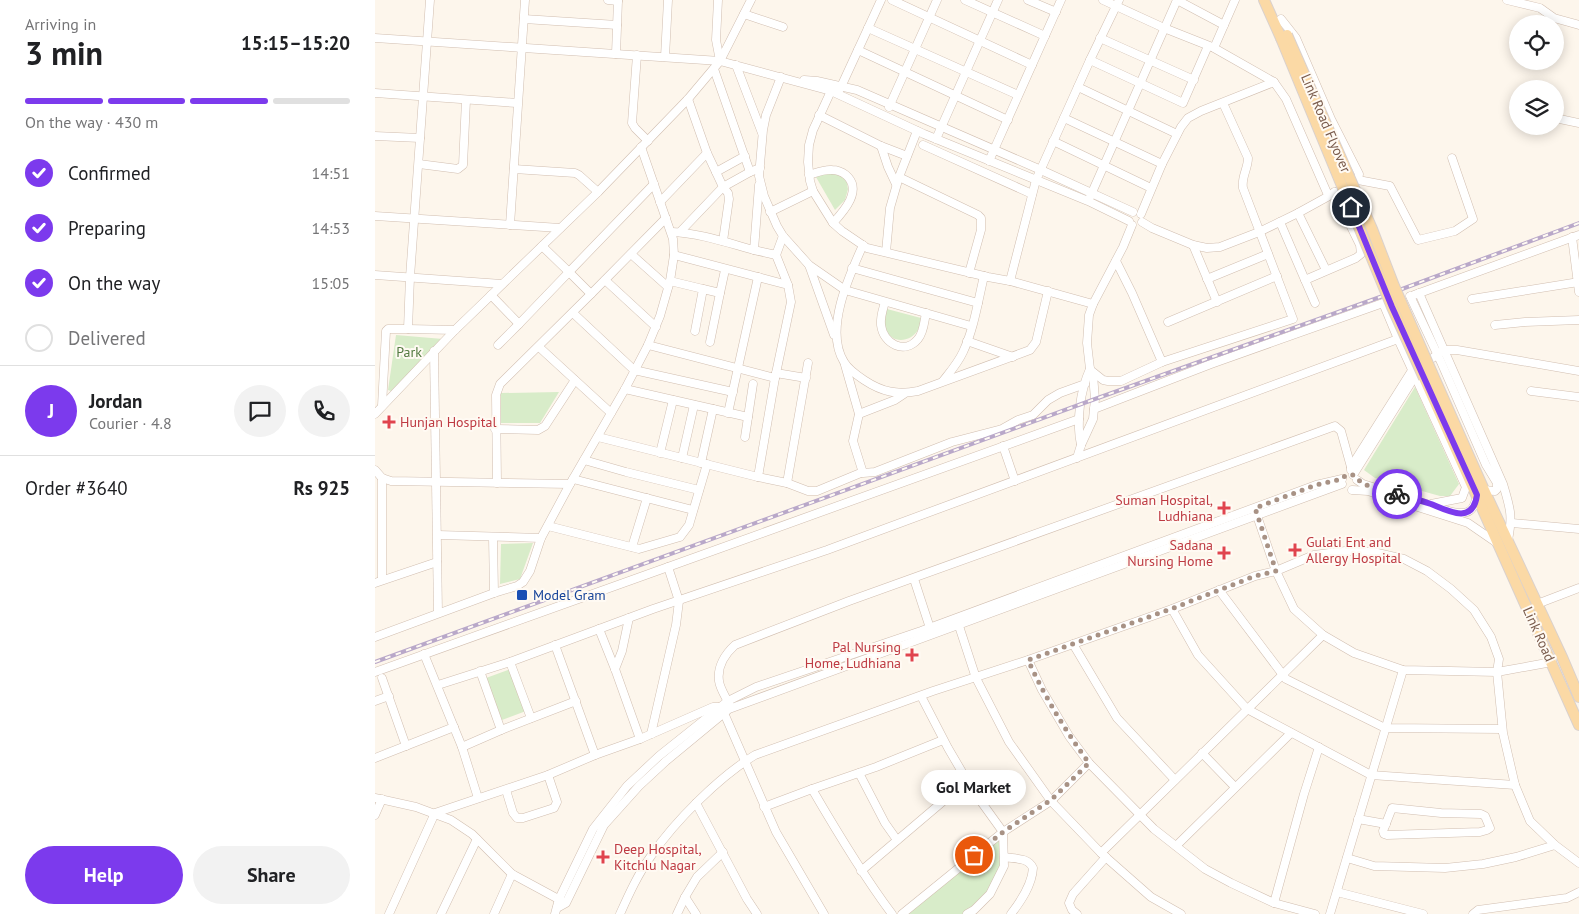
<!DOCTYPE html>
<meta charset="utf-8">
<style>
:root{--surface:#fff;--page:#f2f2f2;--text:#202124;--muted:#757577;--line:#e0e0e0;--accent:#7c3aed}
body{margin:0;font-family:"PT Sans",sans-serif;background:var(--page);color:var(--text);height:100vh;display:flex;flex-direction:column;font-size:19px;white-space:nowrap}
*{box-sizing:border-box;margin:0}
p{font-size:16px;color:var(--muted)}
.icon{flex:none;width:28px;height:28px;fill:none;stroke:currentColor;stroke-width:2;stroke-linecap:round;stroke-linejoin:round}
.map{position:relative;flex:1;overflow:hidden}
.panel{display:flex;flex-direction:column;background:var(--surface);width:375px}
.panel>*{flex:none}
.fabs{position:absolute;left:1134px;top:15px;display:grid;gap:10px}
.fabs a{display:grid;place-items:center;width:55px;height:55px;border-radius:50%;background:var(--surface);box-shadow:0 2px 12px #0003;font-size:25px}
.pin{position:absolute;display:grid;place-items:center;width:42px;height:42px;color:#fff;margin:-21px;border:2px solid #fff;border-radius:50%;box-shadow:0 1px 5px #0007}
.courier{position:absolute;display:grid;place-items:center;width:50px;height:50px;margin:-25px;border:4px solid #7c3aed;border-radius:50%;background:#fff;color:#222;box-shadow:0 1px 6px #0007}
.bubble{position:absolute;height:35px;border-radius:18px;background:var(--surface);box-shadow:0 2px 12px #0003;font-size:16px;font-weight:600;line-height:35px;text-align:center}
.head em{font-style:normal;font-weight:600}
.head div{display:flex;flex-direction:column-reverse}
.head{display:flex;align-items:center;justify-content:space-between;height:85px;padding:0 25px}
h1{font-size:32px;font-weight:600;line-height:38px}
.bar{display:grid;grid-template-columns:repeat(4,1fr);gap:8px 5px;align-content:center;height:60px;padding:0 25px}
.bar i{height:6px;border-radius:4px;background:var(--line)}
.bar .current{background:var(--accent)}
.bar p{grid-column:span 4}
.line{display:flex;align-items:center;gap:12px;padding:0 25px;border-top:1px solid var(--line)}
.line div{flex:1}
.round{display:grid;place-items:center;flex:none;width:52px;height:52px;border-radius:26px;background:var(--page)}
ol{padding:0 25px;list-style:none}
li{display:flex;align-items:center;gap:15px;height:55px}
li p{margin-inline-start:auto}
li .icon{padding:5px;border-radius:50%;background:var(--accent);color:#fff;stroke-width:4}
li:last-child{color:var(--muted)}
li i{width:28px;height:28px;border:2px solid var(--line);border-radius:50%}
.button{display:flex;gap:10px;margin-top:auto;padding:10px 25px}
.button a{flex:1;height:58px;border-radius:30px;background:var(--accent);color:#fff;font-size:20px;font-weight:600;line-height:58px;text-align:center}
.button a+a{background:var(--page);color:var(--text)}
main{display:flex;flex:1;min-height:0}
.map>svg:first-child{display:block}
.green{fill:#d8ecc9}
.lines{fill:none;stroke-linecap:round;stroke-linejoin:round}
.minor-casing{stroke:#d1beb0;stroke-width:9}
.major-casing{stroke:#dad1cd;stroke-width:12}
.minor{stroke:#fff;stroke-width:8}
.major{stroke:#fbd9a5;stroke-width:10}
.rail-casing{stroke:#b9a8c9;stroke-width:4}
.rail{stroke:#fffaf3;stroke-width:2;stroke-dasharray:5.5;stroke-linecap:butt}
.major-bridge-casing{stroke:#dad1cd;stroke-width:12;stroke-linecap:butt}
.major-bridge{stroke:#fbd9a5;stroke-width:10}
.done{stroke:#a89285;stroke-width:5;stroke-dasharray:0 9}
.route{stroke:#7c3aed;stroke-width:6}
.health-dot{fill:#e0444e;stroke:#fffaf3;stroke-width:2}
.transit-dot{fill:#1a4fb4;stroke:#fffaf3;stroke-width:2}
.labels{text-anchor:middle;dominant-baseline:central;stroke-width:4;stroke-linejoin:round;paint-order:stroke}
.street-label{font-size:14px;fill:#7a5c4d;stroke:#fffaf3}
.park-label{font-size:14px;fill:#537a41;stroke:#fffaf3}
.health-label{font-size:14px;fill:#be3a42;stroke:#fffaf3;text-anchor:start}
.transit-label{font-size:14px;fill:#164399;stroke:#fffaf3;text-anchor:start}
</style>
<main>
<section class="panel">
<div class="head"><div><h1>3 min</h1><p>Arriving in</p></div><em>15:15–15:20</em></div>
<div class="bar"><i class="current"></i><i class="current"></i><i class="current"></i><i></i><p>On the way · 430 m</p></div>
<ol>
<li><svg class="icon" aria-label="check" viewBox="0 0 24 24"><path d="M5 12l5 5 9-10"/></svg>Confirmed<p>14:51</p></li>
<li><svg class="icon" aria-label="check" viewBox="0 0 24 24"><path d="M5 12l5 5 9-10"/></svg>Preparing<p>14:53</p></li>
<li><svg class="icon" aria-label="check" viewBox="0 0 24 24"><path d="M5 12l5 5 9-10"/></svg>On the way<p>15:05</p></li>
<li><i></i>Delivered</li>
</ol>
<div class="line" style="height:90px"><b class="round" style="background:var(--accent);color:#fff">J</b><div><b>Jordan</b><p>Courier · 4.8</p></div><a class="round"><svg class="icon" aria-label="chat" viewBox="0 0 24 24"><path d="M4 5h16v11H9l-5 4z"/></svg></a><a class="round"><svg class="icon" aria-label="phone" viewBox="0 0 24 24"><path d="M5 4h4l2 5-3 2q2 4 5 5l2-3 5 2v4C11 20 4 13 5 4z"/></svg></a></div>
<div class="line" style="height:65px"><div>Order #3640</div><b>Rs 925</b></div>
<div class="button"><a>Help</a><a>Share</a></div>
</section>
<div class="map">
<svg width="1204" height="914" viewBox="0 0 1204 914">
<rect width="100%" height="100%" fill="#fdf6ec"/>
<g class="green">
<polygon points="451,172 464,173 471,178 473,189 470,200 460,210 441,177"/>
<path d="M512,309L546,318C545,322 545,327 543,330C535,343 516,344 511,329C508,322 510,315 512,309Z"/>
<polygon points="21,335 68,339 16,391 13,390"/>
<polygon points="1040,387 1084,484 1075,496 1065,496 1000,478 989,470"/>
<polygon points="184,392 165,423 126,423 126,393"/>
<polygon points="158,543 145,579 125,584 126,544"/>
<polygon points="136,669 151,711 127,720 111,678"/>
<polygon points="626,836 628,865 614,893 589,914 528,914"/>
</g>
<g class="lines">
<defs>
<g id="minor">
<polyline points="233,0 243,1"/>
<polyline points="343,0 341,40 345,61"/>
<polyline points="517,0 657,65"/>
<polyline points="590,0 670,36"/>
<polyline points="653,0 681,12"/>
<polyline points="728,0 789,28 837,47"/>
<polyline points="802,0 849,25"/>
<polyline points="860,0 839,48 899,82 911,99 953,195"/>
<polyline points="1132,0 1165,8 1179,18 1204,25"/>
<polyline points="369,14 408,27"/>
<polyline points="149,19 242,25"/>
<polyline points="493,28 643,95"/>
<polyline points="0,38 345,61 456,91 549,134 713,201 754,221"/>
<polyline points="725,38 819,80"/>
<polyline points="483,50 633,120"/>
<polyline points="241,54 243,0"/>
<polyline points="262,55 257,123 260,128 273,141"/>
<polyline points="290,57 293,0"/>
<polyline points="715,60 808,103 833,46"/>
<polyline points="361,65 387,133"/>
<polyline points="339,69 375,172 385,168"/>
<polyline points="406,77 391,115 388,130 384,176 389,196 402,226 408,236 434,265 470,290 596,326"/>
<polyline points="429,80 442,81 482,90 666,170 758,212"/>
<polyline points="703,87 802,134"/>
<polyline points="465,89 506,0"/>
<polyline points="456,91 438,130 434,145 433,162 435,181 438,191 458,223 467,231 492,248 613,277 635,281 718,304"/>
<polyline points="0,93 142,103"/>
<polyline points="313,99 332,153 341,172 370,156"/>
<polyline points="514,107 562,0"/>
<polyline points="444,115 506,146 532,156"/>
<polyline points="689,118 787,164"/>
<polyline points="1180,118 1204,123"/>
<polyline points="0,136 45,138"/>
<polyline points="561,139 623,0"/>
<polyline points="678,141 776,188"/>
<polyline points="548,145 657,194"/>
<polyline points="506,146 513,167 521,184"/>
<polyline points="614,161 686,0"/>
<polyline points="44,164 83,169 88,165 91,100"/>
<polyline points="139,169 200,173 204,175 223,192"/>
<path d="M434,175C441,173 449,169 457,170C462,170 467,172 471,175C488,190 469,211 458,223"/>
<polyline points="524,177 603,215 606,218 606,230 594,273"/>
<polyline points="983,180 1015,186 1043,240 1080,231 1098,219 1077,158"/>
<polyline points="715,197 802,0"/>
<polyline points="285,202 332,153"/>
<polyline points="395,212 438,191"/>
<polyline points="923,213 951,270"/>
<polyline points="766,214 787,164 806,127 813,118 826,111 899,82"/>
<polyline points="0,216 185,228"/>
<polyline points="767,222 777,228 818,245 832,248 845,247 884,232 923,213 983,180 984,174 956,119 921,38 906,19"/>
<polyline points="905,222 930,280"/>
<polyline points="135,225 150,0"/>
<path d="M297,232C324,233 353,243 379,250L384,185"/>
<polyline points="305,232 348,187 341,172"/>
<polyline points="1197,237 1204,292"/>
<polyline points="348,241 354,199 353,193 348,187 375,172"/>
<path d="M488,245C474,276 449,330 469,362C473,369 483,376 489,380C507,392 522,395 543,391L655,350L661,342L673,291"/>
<polyline points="818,245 842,302"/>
<polyline points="379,250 401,255 408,236"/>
<polyline points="511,252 515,208 524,177 542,131"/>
<polyline points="256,254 293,287"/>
<polyline points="401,255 413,285"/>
<polyline points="741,261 757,293 787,362"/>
<polyline points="434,265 459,335"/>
<polyline points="477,268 603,303"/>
<polyline points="0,275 127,284"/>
<polyline points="832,279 893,254"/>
<polyline points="230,280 281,327"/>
<polyline points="295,281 328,289 320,331"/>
<polyline points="635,281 661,180 715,60 744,0"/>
<polyline points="328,289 345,293 335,342"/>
<polyline points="345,293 350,270"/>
<path d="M1044,293L1128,484C1135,508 1138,515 1133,540"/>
<polyline points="216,294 291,218"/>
<polyline points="116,295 144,324 194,272 167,246"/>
<polyline points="1039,295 1204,235"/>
<polyline points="1035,296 1066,362 1111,465 1122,483 1122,489 1120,491 1109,490"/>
<polyline points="1097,299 1204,282"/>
<path d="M510,302C508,309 505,317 506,325C508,344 530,355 543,339C549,332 549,322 551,313"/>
<polyline points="940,303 930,280 981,258 986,254 985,245 959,192"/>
<polyline points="198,313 259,370 358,392"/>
<polyline points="793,322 902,276"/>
<polyline points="1120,325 1150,322 1204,320"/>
<polyline points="33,329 80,330"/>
<polyline points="592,341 638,357"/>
<polyline points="123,345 144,324"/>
<polyline points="273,345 400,378 416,302 413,285 299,255"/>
<polyline points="164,347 236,413"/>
<polyline points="59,351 63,613"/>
<polyline points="1049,364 1069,350 1082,350 1204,371"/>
<polyline points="470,365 484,414 478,441 488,473 500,472 577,442 627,429 643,420 658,415 673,400 685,393 710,384"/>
<path d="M718,372L728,380L733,381H746L787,362L918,319L868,188C866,177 873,169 873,158L848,103"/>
<polyline points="401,373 431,378"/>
<polyline points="400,378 383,477 412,483 433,491 442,491 488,472"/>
<path d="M568,381C575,372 583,363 588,352C599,329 603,301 609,276"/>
<polyline points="250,389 373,417"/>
<polyline points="1156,391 1204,397"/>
<polyline points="7,406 11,331 13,329 33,329 35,277 55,0"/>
<polyline points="719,409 836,364 1008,303 1023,339"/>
<polyline points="353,413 383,277"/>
<polyline points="0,414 80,330 223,192 313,99 345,61 376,0"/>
<polyline points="484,414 520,400 529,394"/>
<polyline points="120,429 163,430 170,426 200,380"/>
<polyline points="223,437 383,477"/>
<polyline points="370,437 378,384"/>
<path d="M706,445C701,422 705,391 715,369"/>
<polyline points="628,446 640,481"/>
<polyline points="285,453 298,400"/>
<polyline points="307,458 319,405"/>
<polyline points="702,458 706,445 718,419 720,399 718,375 715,369 712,343 714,315 718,304 748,247 757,225"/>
<polyline points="209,460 251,472 324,490"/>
<polyline points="326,463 338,409"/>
<polyline points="0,470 7,478 16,481 195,484 250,389 273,345 285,316 295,281 299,255 298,239 266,147"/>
<polyline points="976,470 976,467 1038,369 1039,368"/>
<polyline points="978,475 1042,373"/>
<polyline points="198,479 318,510"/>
<path d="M982,480L988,484L1077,512C1093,515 1099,512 1102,495"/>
<polyline points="122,483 121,395 125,384 216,294 194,272 279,184"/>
<polyline points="412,483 433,363"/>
<polyline points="977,490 993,491 1093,523 1122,543"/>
<polyline points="880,510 901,571 919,609 948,635 979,653 1028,670 1122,672 1177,662"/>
<polyline points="1137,523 1204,529"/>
<polyline points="173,526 264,549 305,537 314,525 332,464"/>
<polyline points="63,535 166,538"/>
<polyline points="118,537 119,593"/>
<polyline points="257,547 272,498"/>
<polyline points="539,579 555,628"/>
<polyline points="7,580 7,478"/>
<polyline points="0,583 62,562"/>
<polyline points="844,590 911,679 1010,728 1127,729"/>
<polyline points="1162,604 1204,588"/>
<polyline points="797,609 823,655 872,709 996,775 1140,785"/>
<polyline points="583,623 601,678 634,742 676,801 726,853 776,897 806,914"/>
<polyline points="224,629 240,669 265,739"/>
<polyline points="0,637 119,593 142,586 148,582 155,571 166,538 195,484"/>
<polyline points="698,644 742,718 800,780"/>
<polyline points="180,645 220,755"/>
<polyline points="49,654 87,747 103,798"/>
<polyline points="653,660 667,690 694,736 714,763 779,829 830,869 856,883 899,903 940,914"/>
<polyline points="135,662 156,718"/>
<polyline points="240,669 247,651 254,618"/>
<polyline points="105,671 126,730"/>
<polyline points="0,672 293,567"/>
<polyline points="7,678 31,746"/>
<polyline points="63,685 135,662 278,609 452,550 1023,339 1091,487 1087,498 1056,504"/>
<polyline points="546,696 573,748 597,789 628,832 629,866 615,894 599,910 592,914"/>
<polyline points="0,701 14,696"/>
<path d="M354,704C351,697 345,689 344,681C342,667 350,654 360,645L474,601L960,426L966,431L976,467"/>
<polyline points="276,734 301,625 304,601 293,567 704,419"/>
<polyline points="87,747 126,730 201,701"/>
<polyline points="827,753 860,787"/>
<polyline points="0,758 79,727"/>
<polyline points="484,773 510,823 522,840"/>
<polyline points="437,789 501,767 568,740"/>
<polyline points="131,790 138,813 142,818 148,818 179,808 182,802 173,775"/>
<polyline points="0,798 41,807 76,820 97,834 137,874 187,901"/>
<polyline points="321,803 372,899 382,914"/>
<path d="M389,807L437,789C462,832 487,874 517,914"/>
<polygon points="1017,808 1066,813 1106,814 1110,816 1115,828 1112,830 1105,832 1012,835 1009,834 1008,831"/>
<polyline points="0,815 7,799"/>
<polyline points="983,819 1011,824"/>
<polyline points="801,846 916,733"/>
<polyline points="726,853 948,635"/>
<path d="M629,857C640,859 653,857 658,868C657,885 646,901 636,914"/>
<polyline points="972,858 999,866 1070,868 1108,864 1141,857 1180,845"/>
<polyline points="486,871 592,781"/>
<polyline points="962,892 1048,914"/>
<polyline points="310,897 321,914"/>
<polyline points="899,903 929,794 944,747"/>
<polyline points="182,908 191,903 229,825 264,786 291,761 354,709 967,484"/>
<polyline points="14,914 60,813 173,775 220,755 265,739 338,707 345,707 349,713 401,832 449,914"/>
<polyline points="66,914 102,839"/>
<polyline points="119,914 137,874"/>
<polyline points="180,914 184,899 218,829 252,786 284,756 353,701 381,687 546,631 941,485 967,479"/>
<path d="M245,914C254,894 263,874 276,856C300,821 344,777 380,755L558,691L653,660L797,609L880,576L901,571L939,555L970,551L998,552L1029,559L1052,571L1076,589L1099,610L1116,637L1124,659L1122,672L1128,733L1140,785L1155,821L1180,845L1204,863"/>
<polyline points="302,914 310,897 322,877 348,852"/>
<polyline points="527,914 628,832 676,801 714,763"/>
<polyline points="702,914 697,910 694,903 698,894 731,857"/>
<polyline points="955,914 1028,670"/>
<polyline points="1098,914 1103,910 1192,898 1204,892"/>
</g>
<g id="major">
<polyline points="889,0 906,38"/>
<polyline points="1057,373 1109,490 1187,657 1204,697"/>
<polyline points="1049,378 1204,725"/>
</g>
</defs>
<use href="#minor" class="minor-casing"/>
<use href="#major" class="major-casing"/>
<use href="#minor" class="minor"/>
<use href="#major" class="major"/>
<defs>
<polyline id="rail" points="0,662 720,399 1019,292 1204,223"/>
</defs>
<use href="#rail" class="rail-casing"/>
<use href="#rail" class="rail"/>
<defs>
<g id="major-bridge">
<polyline points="912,35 997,229 1019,286 1057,373"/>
<polyline points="906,38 1017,307 1049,378"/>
</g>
</defs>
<use href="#major-bridge" class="major-bridge-casing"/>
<use href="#major-bridge" class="major-bridge"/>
</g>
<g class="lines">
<path class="done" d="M599,855L628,832L676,800L714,763C690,730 670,697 653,660L796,609L880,576L901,571L880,508L941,485L967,479L971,475H978L988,484L1022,494"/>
<path class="route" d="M976,207L1017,307L1102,495C1098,525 1073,511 1056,504C1044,500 1033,497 1022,494"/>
</g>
<g class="health-dot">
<path d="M11.5 414.5h5v5h5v5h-5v5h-5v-5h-5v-5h5z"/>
<path d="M846.5 500.5h5v5h5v5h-5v5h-5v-5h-5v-5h5z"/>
<path d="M917.5 542.5h5v5h5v5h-5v5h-5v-5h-5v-5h5z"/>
<path d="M846.5 545.5h5v5h5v5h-5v5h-5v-5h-5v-5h5z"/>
<path d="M534.5 647.5h5v5h5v5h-5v5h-5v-5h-5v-5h5z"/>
<path d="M225.5 849.5h5v5h5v5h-5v5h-5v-5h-5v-5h5z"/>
</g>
<rect class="transit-dot" x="141" y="589" width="12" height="12" rx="2.5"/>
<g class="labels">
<g class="street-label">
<text transform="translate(951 123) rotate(67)">Link Road Flyover</text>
<text transform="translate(1164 634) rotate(66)">Link Road</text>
</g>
<g class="park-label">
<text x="34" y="352">Park</text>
</g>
<g class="health-label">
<text x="25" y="422">Hunjan Hospital</text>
<text x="838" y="500" text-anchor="end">Suman Hospital,<tspan x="838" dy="16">Ludhiana</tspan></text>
<text x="931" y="542">Gulati Ent and<tspan x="931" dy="16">Allergy Hospital</tspan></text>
<text x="838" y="545" text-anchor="end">Sadana<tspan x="838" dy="16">Nursing Home</tspan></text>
<text x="526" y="647" text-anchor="end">Pal Nursing<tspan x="526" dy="16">Home, Ludhiana</tspan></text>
<text x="239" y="849">Deep Hospital,<tspan x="239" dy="16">Kitchlu Nagar</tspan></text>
</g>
<g class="transit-label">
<text x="158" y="595">Model Gram</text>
</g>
</g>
</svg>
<div class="fabs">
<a><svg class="icon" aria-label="locate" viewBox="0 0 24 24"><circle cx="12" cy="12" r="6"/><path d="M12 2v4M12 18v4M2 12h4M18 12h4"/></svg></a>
<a><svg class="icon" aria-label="layers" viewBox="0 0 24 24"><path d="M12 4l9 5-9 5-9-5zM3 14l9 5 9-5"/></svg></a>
</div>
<div class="pin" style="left:599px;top:855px;background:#ea580c"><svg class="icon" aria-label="bag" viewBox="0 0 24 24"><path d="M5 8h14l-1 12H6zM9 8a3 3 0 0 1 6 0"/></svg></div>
<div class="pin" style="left:976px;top:207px;background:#1f2937"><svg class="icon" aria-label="home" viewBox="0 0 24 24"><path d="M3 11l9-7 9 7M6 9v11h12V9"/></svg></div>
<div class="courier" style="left:1022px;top:494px"><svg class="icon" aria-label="bike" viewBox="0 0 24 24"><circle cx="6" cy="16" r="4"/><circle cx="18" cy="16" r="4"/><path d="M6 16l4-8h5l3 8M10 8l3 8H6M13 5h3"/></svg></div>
<div class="bubble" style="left:546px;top:770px;width:105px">Gol Market</div>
</div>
</main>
